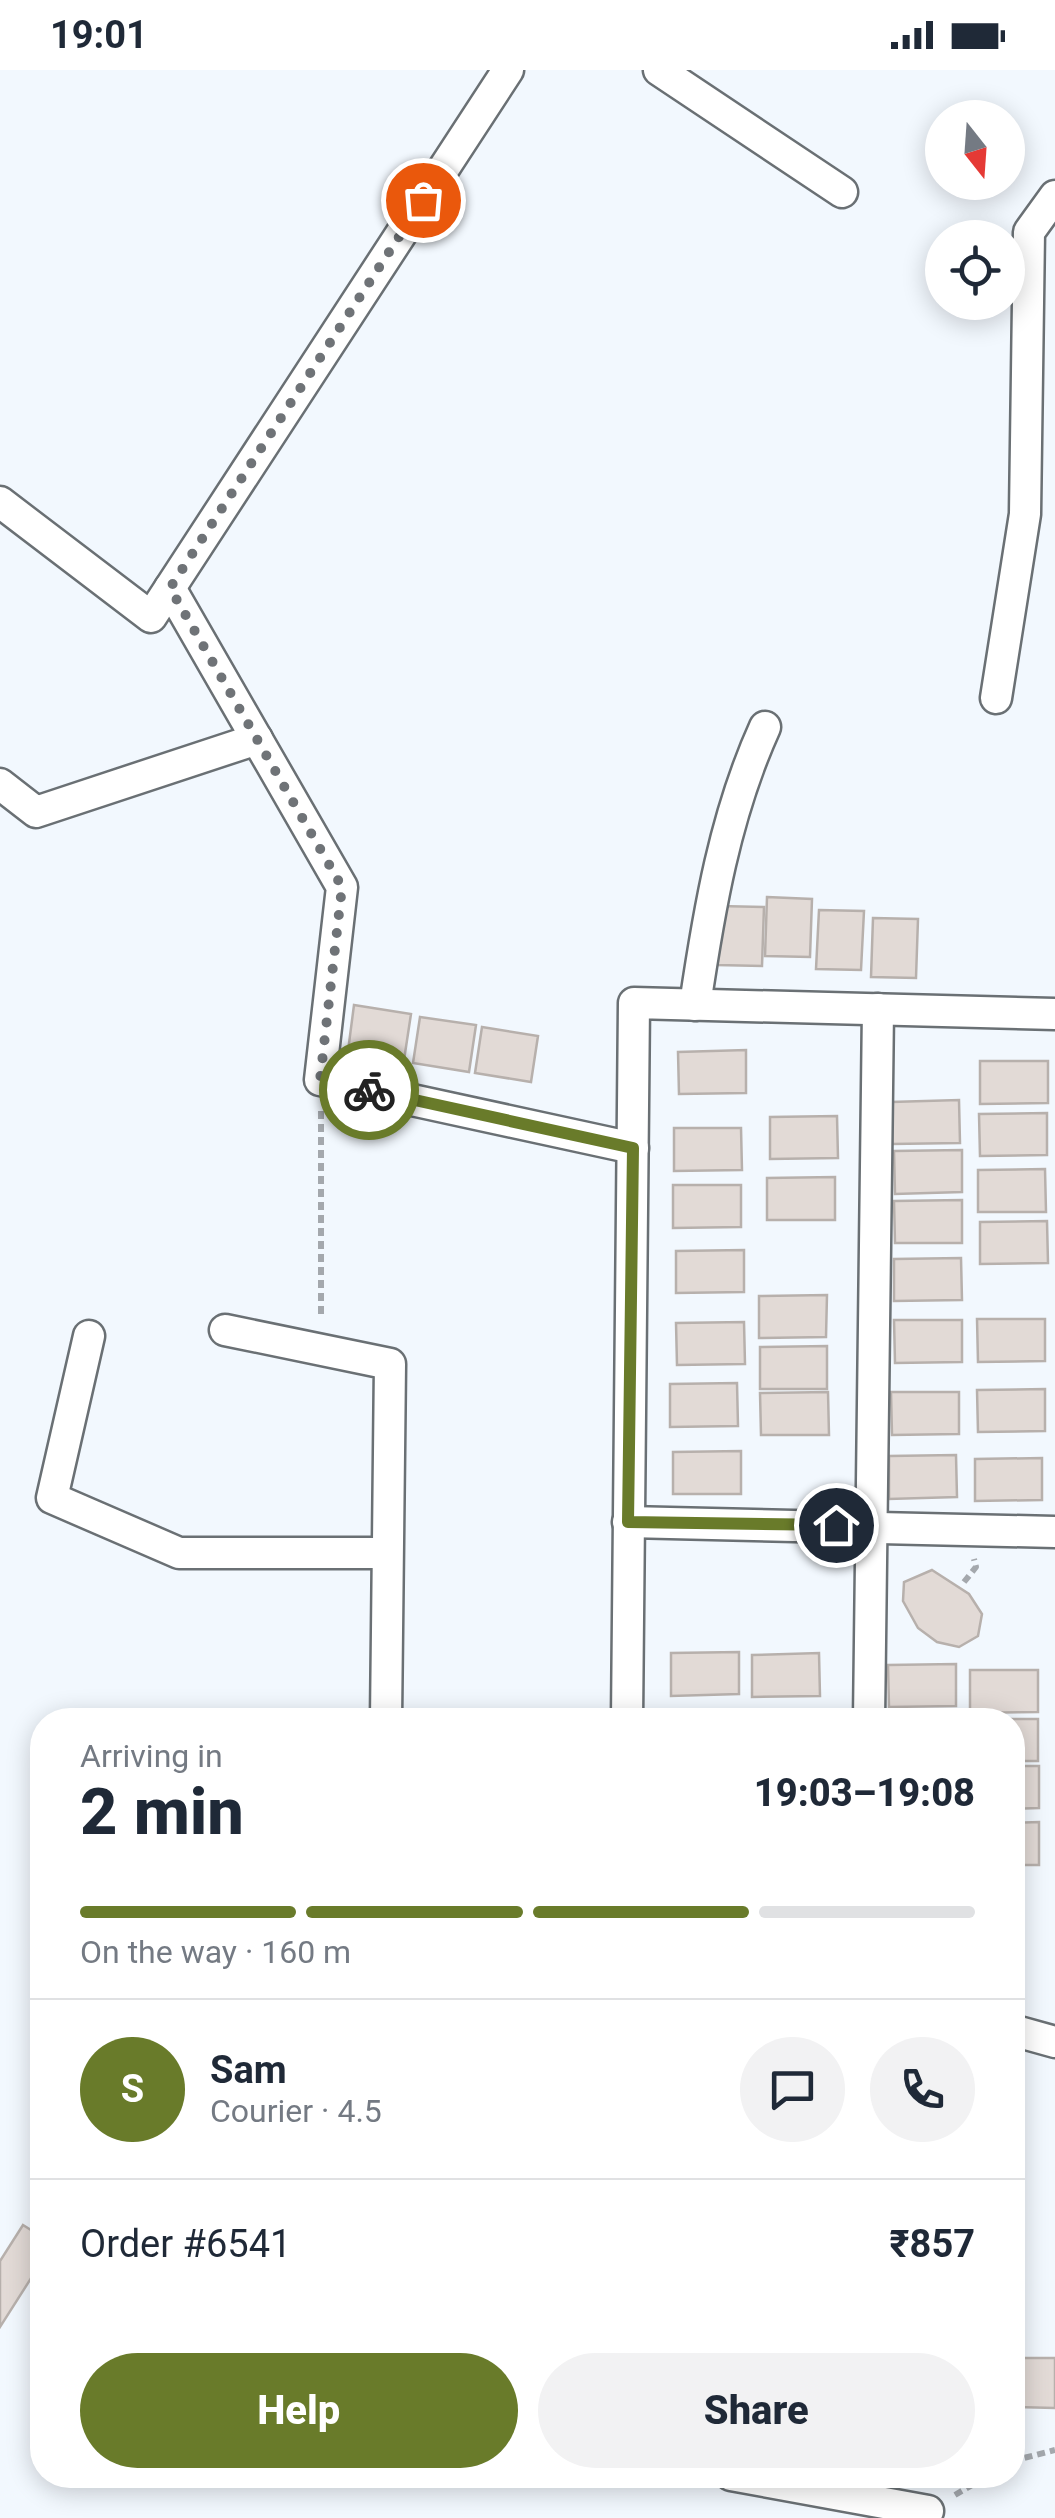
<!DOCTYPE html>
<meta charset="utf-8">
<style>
:root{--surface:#fff;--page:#f2f2f3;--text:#1f2937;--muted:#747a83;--line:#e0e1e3;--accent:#697b2a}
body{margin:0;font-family:Roboto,sans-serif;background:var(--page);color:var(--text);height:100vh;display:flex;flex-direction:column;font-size:38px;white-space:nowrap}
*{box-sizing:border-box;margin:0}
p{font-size:32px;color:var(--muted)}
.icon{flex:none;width:55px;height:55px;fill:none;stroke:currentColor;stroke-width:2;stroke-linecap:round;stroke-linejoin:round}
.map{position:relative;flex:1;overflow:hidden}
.sheet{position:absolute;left:30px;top:1638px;width:995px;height:780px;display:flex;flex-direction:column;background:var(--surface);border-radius:40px;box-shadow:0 5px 25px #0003}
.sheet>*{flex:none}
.needle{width:65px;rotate:163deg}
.fabs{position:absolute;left:925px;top:30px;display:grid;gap:20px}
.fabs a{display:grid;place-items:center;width:100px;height:100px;border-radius:50%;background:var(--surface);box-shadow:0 5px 25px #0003;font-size:50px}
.pin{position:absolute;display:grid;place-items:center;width:85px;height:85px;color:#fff;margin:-42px;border:5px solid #fff;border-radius:50%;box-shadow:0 2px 10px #0007}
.courier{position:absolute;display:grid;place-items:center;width:100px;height:100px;margin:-50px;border:8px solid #697b2a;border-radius:50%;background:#fff;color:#222;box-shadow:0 2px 12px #0007}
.overview em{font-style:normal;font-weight:800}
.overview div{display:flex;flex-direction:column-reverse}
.overview{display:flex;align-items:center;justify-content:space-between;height:170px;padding:0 50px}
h1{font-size:65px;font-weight:800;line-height:75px}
.bar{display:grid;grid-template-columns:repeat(4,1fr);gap:15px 10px;align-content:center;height:120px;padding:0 50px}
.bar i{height:12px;border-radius:8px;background:var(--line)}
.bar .selected{background:var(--accent)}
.bar p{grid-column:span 4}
.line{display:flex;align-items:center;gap:25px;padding:0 50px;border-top:2px solid var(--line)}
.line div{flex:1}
.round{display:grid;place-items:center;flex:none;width:105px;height:105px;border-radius:52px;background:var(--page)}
.primary-button{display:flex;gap:20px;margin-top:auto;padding:20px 50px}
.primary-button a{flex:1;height:115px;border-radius:60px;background:var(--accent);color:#fff;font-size:40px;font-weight:800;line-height:115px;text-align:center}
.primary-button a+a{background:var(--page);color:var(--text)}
.status{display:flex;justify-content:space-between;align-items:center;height:70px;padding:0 50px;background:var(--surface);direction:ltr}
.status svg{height:28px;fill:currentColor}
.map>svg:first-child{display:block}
.building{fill:#e2dad6;stroke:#b7b0ac;stroke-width:2.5}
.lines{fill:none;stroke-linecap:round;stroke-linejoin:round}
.street-casing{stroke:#6a7074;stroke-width:35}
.path{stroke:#a4a8ad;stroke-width:6;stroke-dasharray:8 5;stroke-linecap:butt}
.street{stroke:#fff;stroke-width:30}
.done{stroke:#6f7377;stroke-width:10;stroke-dasharray:0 18}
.route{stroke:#697b2a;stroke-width:12}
</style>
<div class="status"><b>19:01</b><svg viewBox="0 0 49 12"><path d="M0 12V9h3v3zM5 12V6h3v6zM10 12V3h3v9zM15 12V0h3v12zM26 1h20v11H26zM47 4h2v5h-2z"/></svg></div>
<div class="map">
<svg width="1055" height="2448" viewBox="0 0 1055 2448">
<rect width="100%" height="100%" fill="#f2f8fe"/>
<g class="building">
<polygon points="767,827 812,829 810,887 765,886"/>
<polygon points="719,836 764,837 762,896 717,895"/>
<polygon points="819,840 864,841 861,900 816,899"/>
<polygon points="873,848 918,849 916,908 871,907"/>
<polygon points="354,935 411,944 404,990 348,981"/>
<polygon points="420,947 476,955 469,1002 413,993"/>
<polygon points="482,957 538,966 531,1012 475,1003"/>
<polygon points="746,980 746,1023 679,1024 678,982"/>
<polygon points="980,991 1048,991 1048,1033 980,1034"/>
<polygon points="959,1030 960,1073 892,1074 891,1032"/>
<polygon points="1047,1043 1047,1085 980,1086 979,1044"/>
<polygon points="837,1046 838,1088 770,1089 770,1047"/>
<polygon points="674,1058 741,1058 742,1100 674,1101"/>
<polygon points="962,1080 962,1122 895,1124 894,1081"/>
<polygon points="1045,1099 1046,1142 978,1142 978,1100"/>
<polygon points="835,1107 835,1150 767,1150 767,1108"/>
<polygon points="673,1115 741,1115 741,1157 673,1158"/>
<polygon points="962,1130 962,1173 895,1173 894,1131"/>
<polygon points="1047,1151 1048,1193 980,1194 980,1152"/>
<polygon points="744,1180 744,1222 676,1223 676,1181"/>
<polygon points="961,1188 962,1230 894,1231 894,1189"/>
<polygon points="827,1225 826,1267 759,1268 759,1226"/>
<polygon points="977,1249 1045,1249 1045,1291 978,1292"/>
<polygon points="894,1250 962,1250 962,1292 895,1293"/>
<polygon points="744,1252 745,1294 677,1295 676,1253"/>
<polygon points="827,1276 827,1319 760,1319 760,1277"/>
<polygon points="737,1313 738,1356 670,1357 670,1314"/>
<polygon points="1045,1319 1045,1361 978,1362 977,1320"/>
<polygon points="828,1322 829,1365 761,1365 760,1323"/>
<polygon points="891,1322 959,1322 959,1364 892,1365"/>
<polygon points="741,1381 741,1424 673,1424 673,1382"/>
<polygon points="956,1385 957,1427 889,1429 889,1386"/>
<polygon points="1042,1388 1042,1430 975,1431 975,1389"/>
<polygon points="932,1500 969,1524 982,1544 978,1566 959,1577 937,1572 918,1558 903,1531 904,1512"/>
<polygon points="739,1582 739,1624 671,1626 671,1583"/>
<polygon points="819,1583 820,1626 752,1627 752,1585"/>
<polygon points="956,1594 956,1636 889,1637 888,1595"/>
<polygon points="970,1600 1038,1600 1038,1642 970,1643"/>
<rect x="753" y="1648" width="68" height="2"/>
<polygon points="956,1648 956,1650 888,1650 888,1649"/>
<polygon points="970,1649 1038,1649 1038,1691 1012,1691 1012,1650"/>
<polygon points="1012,1696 1039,1696 1039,1738 1012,1739"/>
<polygon points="1039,1752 1039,1795 1012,1795 1012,1753"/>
<polygon points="23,2155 42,2167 42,2191 0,2257 0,2191"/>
<polygon points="1012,2288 1055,2288 1055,2338 1012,2337"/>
</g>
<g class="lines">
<defs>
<g id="street">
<polyline points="659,0 842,122"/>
<polyline points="0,432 151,547 508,0"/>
<polyline points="170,518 342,817 320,1010 633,1078"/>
<polyline points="996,628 1025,444 1029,162 1055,126"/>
<polyline points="0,714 36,742 257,669"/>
<path d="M695,935C709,840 725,745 765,657"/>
<polyline points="225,1260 390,1294 386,1650"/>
<polyline points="89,1266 52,1428 179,1483 387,1483"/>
<polyline points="628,1452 1055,1462"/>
<polyline points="627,1650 634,933 1055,944"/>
<polyline points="869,1650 878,939"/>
<polyline points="1012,1960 1055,1972"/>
<polyline points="731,2405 928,2441"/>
</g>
</defs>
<use href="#street" class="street-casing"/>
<g class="path">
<polyline points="321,1041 321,1248"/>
<polyline points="964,1512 976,1497 974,1489"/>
<polyline points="1012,2391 1055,2380"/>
<polyline points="955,2425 989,2405"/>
</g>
<use href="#street" class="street"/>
</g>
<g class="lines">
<polyline class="done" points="369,1020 320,1010 342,817 170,518 423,130"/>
<polyline class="route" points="369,1020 633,1078 628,1452 836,1455"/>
</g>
</svg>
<div class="fabs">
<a><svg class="needle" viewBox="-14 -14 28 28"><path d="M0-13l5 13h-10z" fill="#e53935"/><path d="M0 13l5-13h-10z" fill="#747a83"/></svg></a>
<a><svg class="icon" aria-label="locate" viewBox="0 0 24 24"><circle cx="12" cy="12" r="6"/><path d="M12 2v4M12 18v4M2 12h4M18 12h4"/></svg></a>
</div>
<div class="pin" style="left:423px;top:130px;background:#ea580c"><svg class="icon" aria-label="bag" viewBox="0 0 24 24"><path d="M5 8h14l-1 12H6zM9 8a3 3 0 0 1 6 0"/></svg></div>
<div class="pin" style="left:836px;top:1455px;background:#1f2937"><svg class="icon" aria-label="home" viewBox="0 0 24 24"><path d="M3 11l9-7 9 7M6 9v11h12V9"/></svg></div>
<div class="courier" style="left:369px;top:1020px"><svg class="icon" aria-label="bike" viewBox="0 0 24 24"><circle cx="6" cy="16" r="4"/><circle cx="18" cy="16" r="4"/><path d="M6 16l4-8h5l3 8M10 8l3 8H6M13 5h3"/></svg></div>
<section class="sheet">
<div class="overview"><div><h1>2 min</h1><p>Arriving in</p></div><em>19:03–19:08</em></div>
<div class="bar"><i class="selected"></i><i class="selected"></i><i class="selected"></i><i></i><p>On the way · 160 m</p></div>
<div class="line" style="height:180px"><b class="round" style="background:var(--accent);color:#fff">S</b><div><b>Sam</b><p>Courier · 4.5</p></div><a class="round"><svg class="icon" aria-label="chat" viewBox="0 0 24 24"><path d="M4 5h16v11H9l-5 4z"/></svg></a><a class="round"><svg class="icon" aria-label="phone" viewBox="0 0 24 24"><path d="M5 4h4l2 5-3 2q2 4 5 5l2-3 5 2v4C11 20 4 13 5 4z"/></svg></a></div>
<div class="line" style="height:130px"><div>Order #6541</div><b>₹857</b></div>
<div class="primary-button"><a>Help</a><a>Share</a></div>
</section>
</div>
